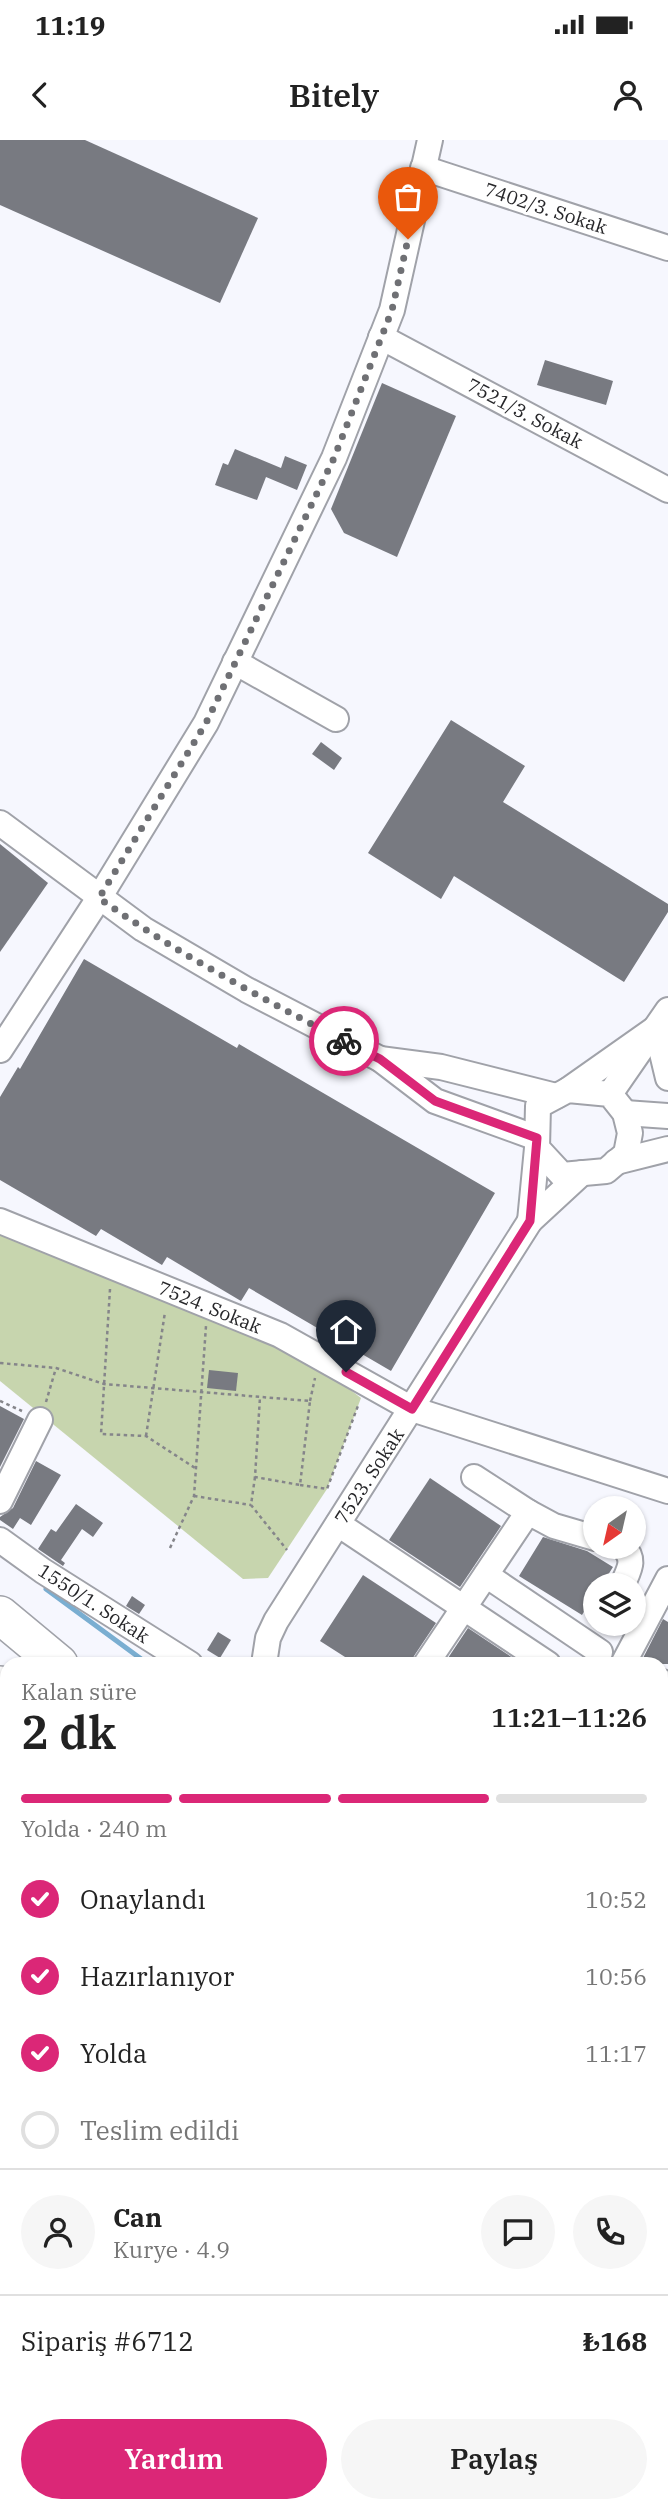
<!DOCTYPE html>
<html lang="tr">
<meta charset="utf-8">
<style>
:root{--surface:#fff;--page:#f6f6f6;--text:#222;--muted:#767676;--line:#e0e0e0;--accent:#db2777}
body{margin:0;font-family:"IBM Plex Serif",serif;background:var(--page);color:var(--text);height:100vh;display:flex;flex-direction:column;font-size:26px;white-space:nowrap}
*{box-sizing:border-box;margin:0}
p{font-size:23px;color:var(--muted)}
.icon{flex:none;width:38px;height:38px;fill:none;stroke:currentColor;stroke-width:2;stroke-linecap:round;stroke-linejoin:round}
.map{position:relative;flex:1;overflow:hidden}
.details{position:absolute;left:0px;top:1517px;width:668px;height:856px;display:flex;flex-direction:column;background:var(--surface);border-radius:21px 21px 0 0;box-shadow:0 2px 5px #0004}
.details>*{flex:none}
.needle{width:46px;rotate:214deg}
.buttons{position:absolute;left:583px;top:1356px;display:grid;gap:14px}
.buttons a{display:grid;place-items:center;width:63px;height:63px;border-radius:50%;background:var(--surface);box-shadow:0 2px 5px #0004;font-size:35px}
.pin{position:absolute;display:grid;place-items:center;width:60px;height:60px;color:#fff;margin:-72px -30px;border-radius:50% 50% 50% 0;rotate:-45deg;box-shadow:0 0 7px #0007}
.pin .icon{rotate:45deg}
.courier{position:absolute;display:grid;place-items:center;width:70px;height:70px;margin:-35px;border:5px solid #db2777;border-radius:50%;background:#fff;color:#222;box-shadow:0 2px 9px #0007}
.headline em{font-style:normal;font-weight:600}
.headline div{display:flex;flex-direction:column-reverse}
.headline{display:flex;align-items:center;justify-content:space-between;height:119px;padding:0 21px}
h1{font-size:46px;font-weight:600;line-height:52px}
.bar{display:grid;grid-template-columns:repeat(4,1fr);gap:10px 7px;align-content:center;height:84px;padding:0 21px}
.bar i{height:9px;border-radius:5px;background:var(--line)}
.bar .selected{background:var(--accent)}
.bar p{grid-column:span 4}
.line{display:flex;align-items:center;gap:18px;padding:0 21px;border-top:2px solid var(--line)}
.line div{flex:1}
.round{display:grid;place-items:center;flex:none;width:74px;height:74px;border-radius:37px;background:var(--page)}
ol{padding:0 21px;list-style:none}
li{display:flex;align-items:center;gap:21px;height:77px}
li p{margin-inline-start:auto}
li .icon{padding:7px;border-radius:50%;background:var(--accent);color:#fff;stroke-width:4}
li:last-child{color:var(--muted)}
li i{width:38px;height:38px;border:4px solid var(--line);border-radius:50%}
.primary-button{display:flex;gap:14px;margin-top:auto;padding:14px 21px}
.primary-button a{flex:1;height:80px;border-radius:42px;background:var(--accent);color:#fff;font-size:28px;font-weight:600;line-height:80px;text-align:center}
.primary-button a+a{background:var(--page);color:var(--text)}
.status{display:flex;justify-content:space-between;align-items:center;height:49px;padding:0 35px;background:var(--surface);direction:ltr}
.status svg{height:19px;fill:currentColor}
header{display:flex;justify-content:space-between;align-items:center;height:91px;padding:0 21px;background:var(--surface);font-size:32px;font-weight:600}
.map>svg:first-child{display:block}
.green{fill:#c7d5ae}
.sand{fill:#f8eec8}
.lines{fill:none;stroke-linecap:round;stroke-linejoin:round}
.stream{stroke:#7aaed1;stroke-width:5}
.building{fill:#787a81}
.minor-casing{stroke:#a0a2a9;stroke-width:28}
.highway-casing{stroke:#a0a2a9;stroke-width:40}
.path{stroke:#85858a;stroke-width:2.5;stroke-dasharray:3.5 3.5;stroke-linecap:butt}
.minor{stroke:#fff;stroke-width:24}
.highway{stroke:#fff;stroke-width:37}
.done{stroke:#6f7074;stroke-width:7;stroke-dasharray:0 12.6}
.route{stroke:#db2777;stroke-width:9}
.labels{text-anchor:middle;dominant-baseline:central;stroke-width:6;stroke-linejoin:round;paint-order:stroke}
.street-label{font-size:19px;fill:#27272a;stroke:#fff}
</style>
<div class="status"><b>11:19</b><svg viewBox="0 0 49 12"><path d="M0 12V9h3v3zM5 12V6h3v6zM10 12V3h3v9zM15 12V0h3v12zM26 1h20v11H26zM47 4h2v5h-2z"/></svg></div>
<header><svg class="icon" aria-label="back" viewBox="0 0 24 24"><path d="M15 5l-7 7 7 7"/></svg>Bitely<svg class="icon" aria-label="person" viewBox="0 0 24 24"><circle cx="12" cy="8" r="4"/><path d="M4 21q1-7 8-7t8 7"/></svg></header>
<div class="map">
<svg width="668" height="2372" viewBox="0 0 668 2372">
<rect width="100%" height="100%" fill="#f6f7fe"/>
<g class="green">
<polygon points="0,1092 111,1133 318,1225 361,1258 327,1349 268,1438 243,1439 0,1241"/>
<polygon points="0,2140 7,2142 7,2200 0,2208"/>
</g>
<polygon class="sand" points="0,1703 7,1707 7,1827 0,1824"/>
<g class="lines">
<g class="stream">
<polyline points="46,1449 148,1524"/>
<polyline points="0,1641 7,1645"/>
<polyline points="662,1826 668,1830"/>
<polyline points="662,1839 668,1843"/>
<polyline points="662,1956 668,1960"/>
</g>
</g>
<g class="building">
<polygon points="0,0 85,0 258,78 220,163 0,65"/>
<polygon points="545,220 613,241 606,265 537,245"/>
<polygon points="382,243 456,276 397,417 344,393 331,369"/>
<polygon points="235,309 281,328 285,316 307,325 297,350 266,337 257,360 215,345 223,323 228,325"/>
<polygon points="451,580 525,626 503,662 668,764 668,772 624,842 454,736 441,759 368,713"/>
<polygon points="321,602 342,618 334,630 312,614"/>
<polygon points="0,704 48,743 0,812"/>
<polygon points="84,819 237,908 239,904 495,1053 391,1231 249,1148 241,1161 167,1117 162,1125 101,1089 96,1096 0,1040 0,957 18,927 20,929"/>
<polygon points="209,1230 238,1233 236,1251 207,1248"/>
<polygon points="0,1266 24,1279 0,1327"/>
<polygon points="36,1321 61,1335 31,1385 20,1378 13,1389 0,1380 0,1377 13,1368"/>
<polygon points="430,1338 501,1386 460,1447 389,1400"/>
<polygon points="76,1364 103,1383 93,1397 82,1389 61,1420 65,1423 63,1426 38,1409 51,1389 56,1392"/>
<polygon points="543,1397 587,1411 613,1427 601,1446 595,1446 595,1474 586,1468 582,1475 519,1436"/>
<polygon points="363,1435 436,1483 414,1516 411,1524 356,1524 320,1501"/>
<polygon points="132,1456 145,1465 139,1474 126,1466"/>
<polygon points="663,1479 668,1482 668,1524 644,1524 641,1522"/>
<polygon points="468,1488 522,1524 444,1524"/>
<polygon points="218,1492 231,1500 220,1518 207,1510"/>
</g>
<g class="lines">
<defs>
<g id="minor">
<polyline points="423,28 668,108"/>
<polyline points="381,197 668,350"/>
<polyline points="235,522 336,579"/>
<polyline points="0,683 143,789 247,850 380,919 435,961 537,998"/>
<polyline points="656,888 668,938"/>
<polyline points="0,910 99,758 206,583 334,318 392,170 430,0"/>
<polyline points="380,919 441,927 556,956"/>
<polygon points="568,950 610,954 625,973 630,993 626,1014 606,1031 562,1035 537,1008 538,966"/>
<polyline points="568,950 656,888"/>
<polyline points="610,954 668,870"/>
<polyline points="625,973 668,976"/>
<polyline points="616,1022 668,1009"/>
<polyline points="0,1081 280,1195 412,1269 668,1351"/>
<polyline points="530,1081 537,1008"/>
<polyline points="0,1361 40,1280"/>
<polyline points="528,1372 554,1386 595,1398"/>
<polyline points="338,1384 548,1524"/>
<polyline points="0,1400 43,1431 190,1524"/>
<polyline points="486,1435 600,1512"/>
<path d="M622,1446C628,1431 637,1420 623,1407"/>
<polyline points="264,1524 268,1498 276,1481 530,1081 582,1033"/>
<polyline points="426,1524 528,1372 474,1337"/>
<polyline points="623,1524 668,1439"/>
<polyline points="662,1542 668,1546"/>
<polyline points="0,1682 7,1687"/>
<polyline points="662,1697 668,1701"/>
<polyline points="662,1809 668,1812"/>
<polyline points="0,1838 7,1842"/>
<polyline points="0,1941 7,1927"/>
<polyline points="0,2014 7,2018"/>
<polyline points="0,2071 7,2057"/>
<polyline points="662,2071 668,2075"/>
<polyline points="0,2117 7,2120"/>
<polyline points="662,2155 668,2144"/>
<polyline points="662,2270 668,2273"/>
<polyline points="0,2323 7,2313"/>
<polyline points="256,2366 261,2372"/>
<polyline points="565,2366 578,2372"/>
<polyline points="130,2372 134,2366"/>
<polyline points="323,2372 326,2366"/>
<polyline points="444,2372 447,2366"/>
</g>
<g id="highway">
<polyline points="0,1475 59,1524"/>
<polyline points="0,1545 7,1551"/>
<polyline points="0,1590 7,1594"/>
<polyline points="662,1922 668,1926"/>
<polyline points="662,1982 668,1986"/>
</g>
</defs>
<use href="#minor" class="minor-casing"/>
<use href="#highway" class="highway-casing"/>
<g class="path">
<polyline points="110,1149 101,1294 146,1296 195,1328"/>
<polyline points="0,1223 56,1228 104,1244 310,1261 300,1345 255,1337 260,1257"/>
<polyline points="0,1261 22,1271"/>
<polyline points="310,1261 315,1238"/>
<polyline points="46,1262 56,1228"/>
<polyline points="146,1296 165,1172"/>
<polyline points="255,1337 251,1365 287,1410"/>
<polyline points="300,1345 327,1349 359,1263"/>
<polyline points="194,1356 251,1365"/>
<polyline points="170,1408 194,1356 206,1186"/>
<polyline points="501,2366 515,2372"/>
</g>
<use href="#minor" class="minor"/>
<use href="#highway" class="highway"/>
</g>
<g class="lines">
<path class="done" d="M344,901C260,857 176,813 99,758L206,583L334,318L392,170L408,99"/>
<polyline class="route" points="344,901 380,919 435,961 537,998 530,1081 412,1269 346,1232"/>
</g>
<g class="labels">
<g class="street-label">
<text transform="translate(546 68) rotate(18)">7402/3. Sokak</text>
<text transform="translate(525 273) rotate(28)">7521/3. Sokak</text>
<text transform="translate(210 1167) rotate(22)">7524. Sokak</text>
<text transform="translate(369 1336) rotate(-57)">7523. Sokak</text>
<text transform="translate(94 1463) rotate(33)">1550/1. Sokak</text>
</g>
</g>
</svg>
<div class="buttons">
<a><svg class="needle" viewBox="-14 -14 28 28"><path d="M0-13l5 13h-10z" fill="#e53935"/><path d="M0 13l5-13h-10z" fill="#767676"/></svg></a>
<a><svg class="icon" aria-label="layers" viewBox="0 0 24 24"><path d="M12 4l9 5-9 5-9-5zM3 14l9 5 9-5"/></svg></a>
</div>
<div class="pin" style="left:408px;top:99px;background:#ea580c"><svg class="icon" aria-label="bag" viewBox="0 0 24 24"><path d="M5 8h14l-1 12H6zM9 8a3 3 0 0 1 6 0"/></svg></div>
<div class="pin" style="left:346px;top:1232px;background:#1f2937"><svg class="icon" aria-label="home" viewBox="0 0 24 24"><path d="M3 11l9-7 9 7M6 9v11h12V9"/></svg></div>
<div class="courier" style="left:344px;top:901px"><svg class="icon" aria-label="bike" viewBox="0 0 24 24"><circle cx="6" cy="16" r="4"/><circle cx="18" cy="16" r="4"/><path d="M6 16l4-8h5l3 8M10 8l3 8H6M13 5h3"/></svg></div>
<section class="details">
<div class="headline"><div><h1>2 dk</h1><p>Kalan süre</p></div><em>11:21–11:26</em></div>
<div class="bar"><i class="selected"></i><i class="selected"></i><i class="selected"></i><i></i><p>Yolda · 240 m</p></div>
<ol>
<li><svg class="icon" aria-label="check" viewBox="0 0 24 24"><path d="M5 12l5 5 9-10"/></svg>Onaylandı<p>10:52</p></li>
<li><svg class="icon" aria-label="check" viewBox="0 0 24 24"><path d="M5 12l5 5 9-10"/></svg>Hazırlanıyor<p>10:56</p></li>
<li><svg class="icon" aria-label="check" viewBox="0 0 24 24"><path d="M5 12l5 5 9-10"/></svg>Yolda<p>11:17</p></li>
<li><i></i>Teslim edildi</li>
</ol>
<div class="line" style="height:126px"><a class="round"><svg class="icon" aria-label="person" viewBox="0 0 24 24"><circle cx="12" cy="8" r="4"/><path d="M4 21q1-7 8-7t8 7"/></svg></a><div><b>Can</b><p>Kurye · 4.9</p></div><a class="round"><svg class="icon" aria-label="chat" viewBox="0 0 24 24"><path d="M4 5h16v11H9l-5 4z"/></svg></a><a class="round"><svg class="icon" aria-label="phone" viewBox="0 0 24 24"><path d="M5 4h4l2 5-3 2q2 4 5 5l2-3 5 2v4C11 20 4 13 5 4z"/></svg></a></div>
<div class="line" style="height:91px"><div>Sipariş #6712</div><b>₺168</b></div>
<div class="primary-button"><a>Yardım</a><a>Paylaş</a></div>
</section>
</div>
